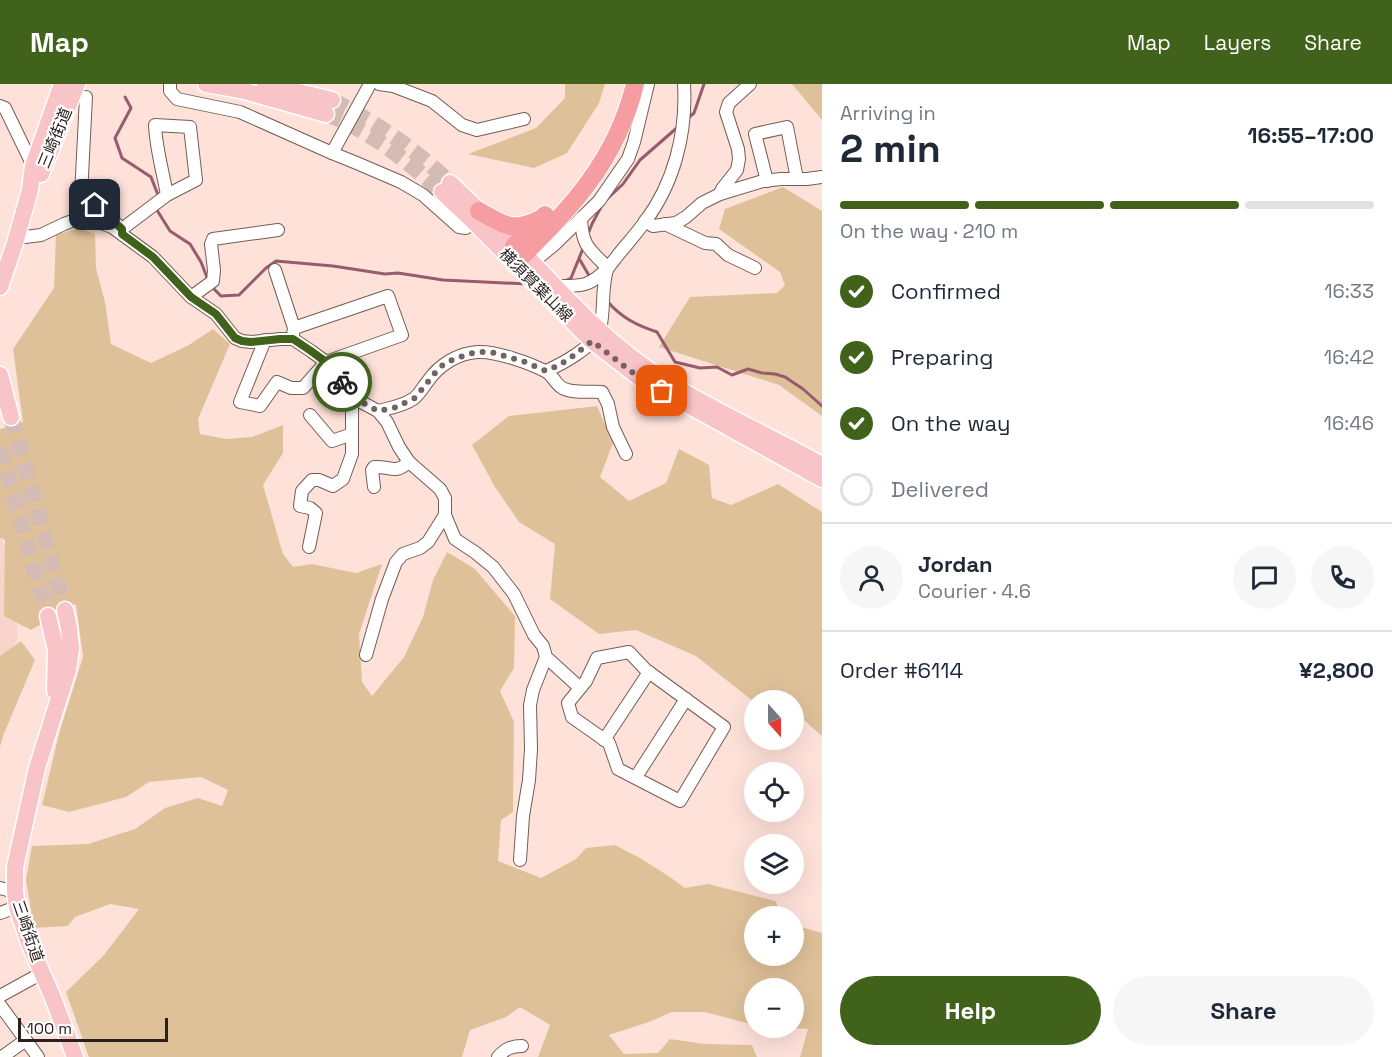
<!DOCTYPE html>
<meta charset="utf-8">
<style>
:root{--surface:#fff;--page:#f6f6f7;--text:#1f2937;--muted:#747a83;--line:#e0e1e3;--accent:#40621a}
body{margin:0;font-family:"Space Grotesk","Noto Sans JP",sans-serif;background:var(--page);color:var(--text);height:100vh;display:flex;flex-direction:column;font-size:22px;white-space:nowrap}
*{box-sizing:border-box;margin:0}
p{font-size:20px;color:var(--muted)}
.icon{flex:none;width:33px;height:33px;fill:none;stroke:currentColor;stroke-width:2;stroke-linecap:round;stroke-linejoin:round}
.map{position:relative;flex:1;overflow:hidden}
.panel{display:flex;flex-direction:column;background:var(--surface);width:570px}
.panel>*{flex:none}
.needle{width:39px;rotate:159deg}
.controls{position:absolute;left:744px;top:606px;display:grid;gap:12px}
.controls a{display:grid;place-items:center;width:60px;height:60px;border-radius:50%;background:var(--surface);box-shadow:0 6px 24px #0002;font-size:30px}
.scale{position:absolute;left:18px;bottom:15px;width:150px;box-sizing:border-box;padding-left:6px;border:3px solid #2a201d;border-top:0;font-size:16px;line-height:21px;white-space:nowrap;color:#2a201d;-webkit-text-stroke:4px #fff;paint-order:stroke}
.pin{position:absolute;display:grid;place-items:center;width:51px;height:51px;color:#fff;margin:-26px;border-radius:12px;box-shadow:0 3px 9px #0006}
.courier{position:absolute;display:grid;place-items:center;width:60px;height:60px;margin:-30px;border:4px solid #40621a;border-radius:50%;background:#fff;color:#222;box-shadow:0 2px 8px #0007}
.overview em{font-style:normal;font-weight:600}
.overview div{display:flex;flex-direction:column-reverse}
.overview{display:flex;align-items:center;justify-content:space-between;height:102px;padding:0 18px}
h1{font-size:39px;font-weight:600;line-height:45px}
.bar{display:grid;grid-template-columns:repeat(4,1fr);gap:9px 6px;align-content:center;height:72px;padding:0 18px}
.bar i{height:8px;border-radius:4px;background:var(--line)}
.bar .current{background:var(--accent)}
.bar p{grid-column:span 4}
.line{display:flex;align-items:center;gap:15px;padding:0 18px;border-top:2px solid var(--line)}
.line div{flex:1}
.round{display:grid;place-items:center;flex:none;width:63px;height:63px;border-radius:32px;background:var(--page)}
ol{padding:0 18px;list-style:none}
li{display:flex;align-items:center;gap:18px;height:66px}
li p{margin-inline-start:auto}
li .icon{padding:6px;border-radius:50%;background:var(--accent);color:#fff;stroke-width:4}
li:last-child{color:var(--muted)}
li i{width:33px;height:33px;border:3px solid var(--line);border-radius:50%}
.button{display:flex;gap:12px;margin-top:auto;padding:12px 18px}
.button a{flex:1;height:69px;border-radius:36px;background:var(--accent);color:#fff;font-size:24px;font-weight:600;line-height:69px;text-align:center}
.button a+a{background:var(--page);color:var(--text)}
header{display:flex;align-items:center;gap:36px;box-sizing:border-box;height:84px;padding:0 30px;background:var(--accent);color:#fff}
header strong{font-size:28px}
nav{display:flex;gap:33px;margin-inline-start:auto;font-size:21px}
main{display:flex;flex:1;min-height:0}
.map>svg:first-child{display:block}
.built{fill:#f9d4ca}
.green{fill:#dfc199}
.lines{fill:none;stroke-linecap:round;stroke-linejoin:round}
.stream{stroke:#965c6e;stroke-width:3}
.major-tunnel{stroke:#d4bbb4;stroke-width:16;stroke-dasharray:16 8;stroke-linecap:butt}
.minor-casing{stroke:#745c55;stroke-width:14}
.major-casing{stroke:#fff;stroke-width:19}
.highway-casing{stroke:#fff;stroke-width:20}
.minor{stroke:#fff;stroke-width:12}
.major{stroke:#f9c4c7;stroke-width:16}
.highway{stroke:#f59da1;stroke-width:18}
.done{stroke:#74645f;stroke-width:6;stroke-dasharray:0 10.8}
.route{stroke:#40621a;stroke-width:8}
.labels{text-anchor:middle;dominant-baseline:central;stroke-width:4.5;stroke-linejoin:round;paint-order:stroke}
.street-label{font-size:16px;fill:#2a201d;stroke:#fff}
</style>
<header>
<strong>Map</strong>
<nav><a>Map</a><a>Layers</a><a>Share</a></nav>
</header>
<main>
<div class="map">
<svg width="822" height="973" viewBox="0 0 822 973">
<rect width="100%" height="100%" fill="#fee2da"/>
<polygon class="built" points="0,453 11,473 18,554 0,592"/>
<g class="green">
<polygon points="565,0 605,0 599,19 567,69 534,84 468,70 536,44 565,14"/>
<polygon points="792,0 822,0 822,36"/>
<polygon points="783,103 822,127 822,332 779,301 659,263 690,213 777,209 785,201 780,188 719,145 725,125"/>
<polygon points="79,144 95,150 96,184 105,218 111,260 151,279 189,261 213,245 230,260 198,335 200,350 226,355 252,353 283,341 283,369 263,401 283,470 293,483 312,480 356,489 382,480 359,550 362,598 372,612 404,573 423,533 433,496 447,468 475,485 515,532 514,584 500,607 514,638 513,728 501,736 498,777 541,794 576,775 586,764 615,761 640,774 670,793 685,804 708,800 775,817 784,832 754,832 754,872 794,872 794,841 822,849 822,973 800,973 808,945 789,944 794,944 794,904 754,904 754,941 705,928 672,928 649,938 609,951 624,970 658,969 670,955 705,960 752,961 757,973 538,973 550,941 520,923 506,933 470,946 462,973 89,973 66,908 104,871 139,825 110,820 75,833 68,842 34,844 26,796 32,762 88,760 135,745 165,724 198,714 222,722 228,706 201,693 149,698 126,713 69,728 42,721 60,646 83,573 76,520 31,546 4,532 5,456 0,454 0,345 23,338 13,265 54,204 56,151"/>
<polygon points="597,322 613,359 600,393 629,417 666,399 679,365 709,381 712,414 731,421 778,400 822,428 822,652 805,637 794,634 794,616 754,616 754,618 696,572 636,546 599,550 550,515 555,460 519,438 495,403 472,361 509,332"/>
<polygon points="21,557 35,576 3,652 0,663 0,572"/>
</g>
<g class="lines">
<g class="stream">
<polyline points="125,13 131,24 115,54 122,74 151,93 158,111 157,114"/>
<polyline points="688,34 694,29 704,0"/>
<polyline points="606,116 623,100 640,76 679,42"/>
<polyline points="155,123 170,147 190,160 201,178 208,196"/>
<polyline points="588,150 592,140 602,121"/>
<polyline points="580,176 591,195"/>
<polyline points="565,197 571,194 584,162"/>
<polyline points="211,202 221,212 239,211 266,184 276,177 333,182 385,190 398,189 443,196 527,200"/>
<path d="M607,217C622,234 636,241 657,248L675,278L700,284L717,283L732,291L748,285L762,289L775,290L785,293L803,305L822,322"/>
</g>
<g class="major-tunnel">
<path d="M332,16C377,40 413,63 450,99"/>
<path d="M326,30C370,46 407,77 442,108"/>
<polyline points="11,333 65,526"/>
<polyline points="0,364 48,532"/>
</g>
<defs>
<g id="minor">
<polyline points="170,0 170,7 177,15 240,28 332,69 359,80 401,98 423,111 459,143 466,144 474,138"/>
<polyline points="379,0 393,2 432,17 462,41 477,46 524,35"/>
<polyline points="86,13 81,111 95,121 121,144"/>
<polyline points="0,22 5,24 33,82"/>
<polyline points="332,69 370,0"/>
<polyline points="767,97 755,50 787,43 797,95"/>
<polyline points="720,110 722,105 737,86 739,75 738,65 726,28 729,19 750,0"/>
<polyline points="645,137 653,142 676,139 686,133 702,119 720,110 763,97 781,95 807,95 822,93"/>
<polyline points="665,140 705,159 716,160 728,171 755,184"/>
<path d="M122,150V145L167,111L196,96L190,43L155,41C156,65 163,88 167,111"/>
<polyline points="17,154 41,151 64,140 77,135 90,135 112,143 153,173 191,213 216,230 235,254 242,257 251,258 280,255 293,255 311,267 326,278 338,291 352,313 378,327 387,338 399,363 409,378 440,405 445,414 445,431 455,455 476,469 493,483 514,510 534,551 543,562 546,573 579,603"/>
<polyline points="532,179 555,160 599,117 628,75 634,58 648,0"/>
<polyline points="275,186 294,244 293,251"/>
<path d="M555,202C581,202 588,204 608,184C589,165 582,162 581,134"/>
<polyline points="191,213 213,197 214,186 211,160 213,155 278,146"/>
<polyline points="265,256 240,318 260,322 277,298 291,304 303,304 326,278 402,251 388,212 294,244"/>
<path d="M546,287C562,280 594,263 600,245C605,226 601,205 607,186C609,181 615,176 618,171C627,160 636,150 644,139C674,100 687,49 684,0"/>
<path d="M378,327C390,324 403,322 413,315C419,311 423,303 428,297C439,281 458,269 478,268C496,267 529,279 545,287C552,290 555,299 561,303C570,310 591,307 602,308L608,320L613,343L626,370"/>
<polyline points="310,331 332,357 352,350"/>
<path d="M374,403L372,386L374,383C391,382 394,391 409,378"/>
<polyline points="309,463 316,429 310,424 300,422 302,407 312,396 319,396 333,402 343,395 352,370 352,313"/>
<polygon points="629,568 646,586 724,643 680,717 618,685 609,659 572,633 568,619 586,597 597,574"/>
<polyline points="366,571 382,515 396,478 403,470 420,464 428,458 445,431"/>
<polyline points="604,656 649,588"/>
<polyline points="636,693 686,615"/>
<polyline points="520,776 523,732 529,696 531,665 530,621 533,606 546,573"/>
<polyline points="0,804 15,808"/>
<polyline points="0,829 17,823"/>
<polyline points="0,912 42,889"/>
<polyline points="0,921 38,973"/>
<polyline points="2,973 26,956"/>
<path d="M498,973C505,965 511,962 522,962"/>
</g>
<g id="major">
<polyline points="206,0 241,6 326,30"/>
<polyline points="265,0 332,16"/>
<polyline points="41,90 77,0"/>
<path d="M450,99C475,123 501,147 526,172C564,211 601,253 646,284C700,321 764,349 822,381"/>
<polyline points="442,108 474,138 592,257 641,295 822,395"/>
<polyline points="0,203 15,159 30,106 33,82 62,0"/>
<polyline points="0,291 11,333"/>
<polyline points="65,526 69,544 71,564 68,586 37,684 15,783 15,808 17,823 29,859 53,914 75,973"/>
<polyline points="48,532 56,566 55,607"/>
</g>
<g id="highway">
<path d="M479,127C502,140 512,149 538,136"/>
<path d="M545,131L515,161C511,168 512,172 515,179C570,125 616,78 635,0"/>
</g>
</defs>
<use href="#minor" class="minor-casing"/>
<use href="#major" class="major-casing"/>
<use href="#highway" class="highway-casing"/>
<use href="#minor" class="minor"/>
<use href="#major" class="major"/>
<use href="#highway" class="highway"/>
</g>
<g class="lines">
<path class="done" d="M342,298L352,313L378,327L394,324L415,314L439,284L447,278L468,270L478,268H491L525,278L546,287C564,280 577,269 592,257L641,295L662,307"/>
<polyline class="route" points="95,121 122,145 122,150 153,173 191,213 216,230 235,254 242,257 251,258 280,255 293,255 311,267 326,278 342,298"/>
</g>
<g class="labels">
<g class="street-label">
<text transform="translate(55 54) rotate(-68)">三崎街道</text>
<text transform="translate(536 201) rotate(45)">横須賀葉山線</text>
<text transform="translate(28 847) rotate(71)">三崎街道</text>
</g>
</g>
</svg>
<div class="controls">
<a><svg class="needle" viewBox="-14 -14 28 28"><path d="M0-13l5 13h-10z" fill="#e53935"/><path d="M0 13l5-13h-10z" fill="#747a83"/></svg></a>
<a><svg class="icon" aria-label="locate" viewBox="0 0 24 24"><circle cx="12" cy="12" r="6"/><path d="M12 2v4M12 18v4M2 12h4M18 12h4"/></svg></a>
<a><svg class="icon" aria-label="layers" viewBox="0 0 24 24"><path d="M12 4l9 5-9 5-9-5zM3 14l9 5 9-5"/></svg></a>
<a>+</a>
<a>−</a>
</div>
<div class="scale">100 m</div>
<div class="pin" style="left:662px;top:307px;background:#ea580c"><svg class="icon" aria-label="bag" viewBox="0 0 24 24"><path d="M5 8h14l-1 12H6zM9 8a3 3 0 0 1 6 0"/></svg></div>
<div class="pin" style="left:95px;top:121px;background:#1f2937"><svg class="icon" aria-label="home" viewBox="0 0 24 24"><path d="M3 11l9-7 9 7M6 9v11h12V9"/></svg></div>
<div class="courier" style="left:342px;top:298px"><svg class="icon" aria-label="bike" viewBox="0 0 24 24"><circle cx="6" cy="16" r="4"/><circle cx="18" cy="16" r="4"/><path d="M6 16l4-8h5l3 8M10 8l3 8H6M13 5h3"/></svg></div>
</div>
<section class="panel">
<div class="overview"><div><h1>2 min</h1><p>Arriving in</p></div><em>16:55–17:00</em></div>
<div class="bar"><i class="current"></i><i class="current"></i><i class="current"></i><i></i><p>On the way · 210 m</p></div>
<ol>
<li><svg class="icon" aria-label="check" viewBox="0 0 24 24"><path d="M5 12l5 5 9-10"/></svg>Confirmed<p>16:33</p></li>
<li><svg class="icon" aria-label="check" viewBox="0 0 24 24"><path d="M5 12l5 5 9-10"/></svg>Preparing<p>16:42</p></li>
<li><svg class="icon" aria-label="check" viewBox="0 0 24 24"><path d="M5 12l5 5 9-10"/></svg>On the way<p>16:46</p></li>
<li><i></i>Delivered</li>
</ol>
<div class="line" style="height:108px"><a class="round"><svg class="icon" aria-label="person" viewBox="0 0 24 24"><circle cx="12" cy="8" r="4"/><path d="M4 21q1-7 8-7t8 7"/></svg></a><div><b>Jordan</b><p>Courier · 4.6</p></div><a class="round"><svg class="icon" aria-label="chat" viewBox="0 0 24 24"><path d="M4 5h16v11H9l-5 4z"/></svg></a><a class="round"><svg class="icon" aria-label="phone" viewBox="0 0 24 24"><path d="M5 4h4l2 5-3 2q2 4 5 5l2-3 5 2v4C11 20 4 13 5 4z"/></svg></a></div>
<div class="line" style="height:78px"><div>Order #6114</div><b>¥2,800</b></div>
<div class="button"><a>Help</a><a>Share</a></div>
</section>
</main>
